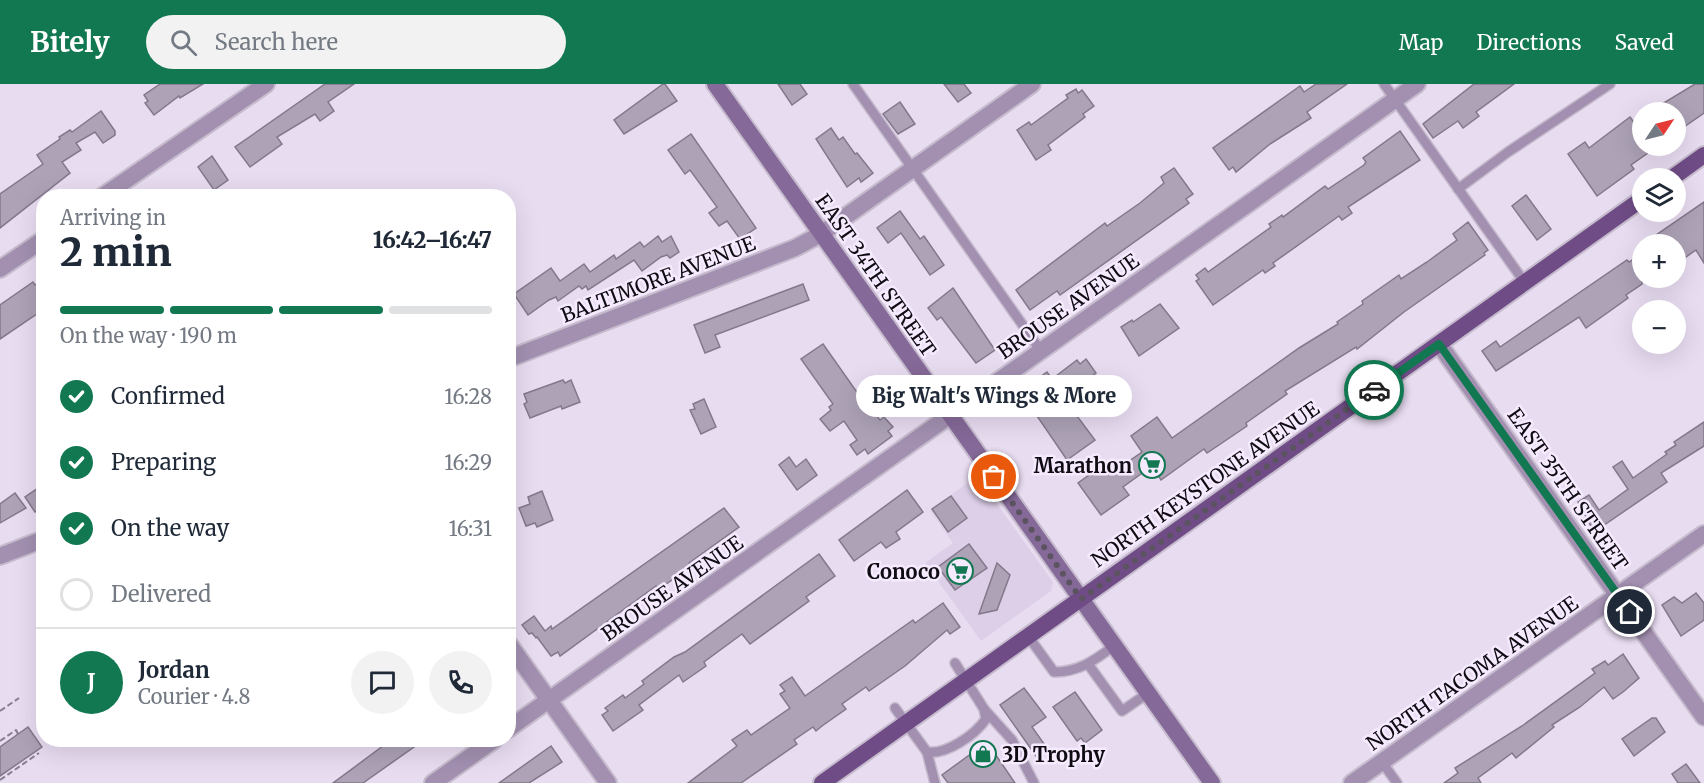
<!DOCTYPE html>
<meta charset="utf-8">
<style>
:root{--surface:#fff;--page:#f2f2f3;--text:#1f2937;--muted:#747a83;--line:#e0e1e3;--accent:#127851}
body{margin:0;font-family:Merriweather,serif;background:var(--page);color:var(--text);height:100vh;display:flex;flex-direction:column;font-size:22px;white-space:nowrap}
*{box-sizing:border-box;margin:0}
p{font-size:20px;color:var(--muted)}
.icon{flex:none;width:33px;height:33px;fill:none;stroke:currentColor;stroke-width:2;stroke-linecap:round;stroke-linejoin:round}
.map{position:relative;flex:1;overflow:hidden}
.details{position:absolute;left:36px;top:105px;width:480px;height:558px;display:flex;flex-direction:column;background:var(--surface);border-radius:24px;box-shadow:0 6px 24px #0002}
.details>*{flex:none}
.needle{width:39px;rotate:55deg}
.fabs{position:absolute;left:1632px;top:18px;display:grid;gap:12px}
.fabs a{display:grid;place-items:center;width:54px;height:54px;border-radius:50%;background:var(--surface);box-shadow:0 6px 24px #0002;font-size:30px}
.pin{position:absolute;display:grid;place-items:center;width:51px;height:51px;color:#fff;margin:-26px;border:3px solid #fff;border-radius:50%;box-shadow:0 2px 6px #0007}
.courier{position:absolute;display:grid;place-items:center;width:60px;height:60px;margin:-30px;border:4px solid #127851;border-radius:50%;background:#fff;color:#222;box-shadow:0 2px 8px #0007}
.bubble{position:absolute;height:42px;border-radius:21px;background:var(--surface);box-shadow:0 6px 24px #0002;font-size:20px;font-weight:800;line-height:42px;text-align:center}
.headline em{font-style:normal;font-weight:800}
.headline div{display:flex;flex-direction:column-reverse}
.headline{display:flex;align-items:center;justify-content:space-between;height:102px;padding:0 24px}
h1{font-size:39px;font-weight:800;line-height:45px}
.bar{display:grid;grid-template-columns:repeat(4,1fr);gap:9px 6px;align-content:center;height:72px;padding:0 24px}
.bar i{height:8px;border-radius:4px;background:var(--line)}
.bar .active{background:var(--accent)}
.bar p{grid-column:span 4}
.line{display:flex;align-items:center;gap:15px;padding:0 24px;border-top:2px solid var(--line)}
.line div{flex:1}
.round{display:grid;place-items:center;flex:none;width:63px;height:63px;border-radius:32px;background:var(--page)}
ol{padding:0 24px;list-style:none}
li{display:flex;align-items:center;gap:18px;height:66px}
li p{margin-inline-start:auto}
li .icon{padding:6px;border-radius:50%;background:var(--accent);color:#fff;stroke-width:4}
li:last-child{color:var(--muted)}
li i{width:33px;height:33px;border:3px solid var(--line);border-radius:50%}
header{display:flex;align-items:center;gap:36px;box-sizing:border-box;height:84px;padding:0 30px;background:var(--accent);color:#fff}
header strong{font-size:28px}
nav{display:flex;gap:33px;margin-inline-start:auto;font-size:21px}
.search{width:420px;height:54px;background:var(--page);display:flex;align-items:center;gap:15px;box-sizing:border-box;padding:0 21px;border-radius:33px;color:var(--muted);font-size:22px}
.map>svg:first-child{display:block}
.built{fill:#decfe9}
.building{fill:#ada2b6;stroke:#84798b;stroke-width:1.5}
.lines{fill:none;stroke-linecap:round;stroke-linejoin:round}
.service-casing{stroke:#c5bbcd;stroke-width:12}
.minor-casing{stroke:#c5bbcd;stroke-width:20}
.secondary-casing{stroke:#c5bbcd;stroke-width:20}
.primary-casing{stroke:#c5bbcd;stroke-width:20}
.path{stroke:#877f8e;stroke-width:2;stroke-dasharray:6 3;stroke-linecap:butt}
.service{stroke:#a390b1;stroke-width:9}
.minor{stroke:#a390b1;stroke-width:16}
.secondary{stroke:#856998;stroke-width:16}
.primary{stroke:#6f4c86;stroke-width:16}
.done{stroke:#5b5460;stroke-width:6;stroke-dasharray:0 10.8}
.route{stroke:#127851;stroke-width:8}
.labels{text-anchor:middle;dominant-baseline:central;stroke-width:5;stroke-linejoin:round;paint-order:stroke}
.street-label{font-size:20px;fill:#0f0b12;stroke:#f5eafe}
.poi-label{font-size:20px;font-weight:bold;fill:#0f0b12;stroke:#f5eafe;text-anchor:end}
</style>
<header>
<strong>Bitely</strong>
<div class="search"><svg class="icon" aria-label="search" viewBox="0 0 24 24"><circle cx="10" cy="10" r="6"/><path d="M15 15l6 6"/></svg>Search here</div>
<nav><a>Map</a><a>Directions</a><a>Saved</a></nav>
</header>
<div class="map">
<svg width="1704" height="699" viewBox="0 0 1704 699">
<rect width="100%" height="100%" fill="#e8dcf1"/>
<polygon class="built" points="977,392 1053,498 1051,507 981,557 925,479 953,459 930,426"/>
<g class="building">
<polygon points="160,0 203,0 180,14 179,12 154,31 145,19 148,17 144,11"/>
<polygon points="325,0 354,0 328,18 334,27 320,37 315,30 277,53 282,60 250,83 235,63"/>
<polygon points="663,0 665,0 677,17 624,50 614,36"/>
<polygon points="778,0 800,0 807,10 792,21"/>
<polygon points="944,0 964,0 971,9 958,18"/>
<polygon points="1316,0 1347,0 1307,28 1311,34 1270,60 1236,88 1233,83 1229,86 1213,64 1300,2 1304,8"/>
<polygon points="1474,0 1514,0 1476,28 1479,32 1463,44 1458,37 1433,54 1423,40"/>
<polygon points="1695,0 1704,0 1704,29 1681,45 1676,38 1676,28 1668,28 1662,20"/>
<polygon points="1076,5 1078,9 1082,6 1094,22 1083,30 1085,33 1048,61 1051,66 1036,76 1017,46 1029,38 1031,41 1068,14 1066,11"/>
<polygon points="900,18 915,40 898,50 883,30"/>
<polygon points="101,27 115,47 115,51 103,59 95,48 76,59 81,66 62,78 70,89 0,144 0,110 43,80 37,71 60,55 59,53 70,46 72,48"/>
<polygon points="1630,33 1642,50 1642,62 1658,62 1631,81 1634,85 1597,112 1568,70 1585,58 1589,64"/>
<polygon points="831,44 839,56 843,53 855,70 857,69 873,89 861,98 859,94 847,103 816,55"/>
<polygon points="1400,47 1420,76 1348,123 1352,129 1342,136 1339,132 1273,179 1275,182 1265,189 1263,186 1213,221 1196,197 1199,195 1196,191 1205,184 1208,188 1271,143 1269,140 1282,131 1283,133 1325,102 1328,105 1364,81 1366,78 1363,74"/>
<polygon points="691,50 756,144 740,155 727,137 719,142 709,129 717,123 690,86 685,90 668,66"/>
<polygon points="212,72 228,96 214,106 198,83"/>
<polygon points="1174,84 1193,110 1186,115 1189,119 1060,211 1057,207 1030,226 1016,206 1105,139 1107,142 1140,119 1164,99 1161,93"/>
<polygon points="1526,111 1551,145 1537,156 1512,122"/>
<polygon points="1704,118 1704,179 1696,166 1676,180 1676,160 1643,160"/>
<polygon points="900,127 920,155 924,152 944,181 930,191 901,149 888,159 877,144"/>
<polygon points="1468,138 1488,166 1484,169 1485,171 1404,228 1357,265 1356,263 1285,307 1287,310 1246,339 1247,342 1207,369 1204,365 1161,396 1152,382 1123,403 1129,411 1101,431 1078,399 1106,379 1113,388 1142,368 1131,352 1157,333 1172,354 1299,264 1338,240 1337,238 1363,220 1362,217 1399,191 1401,195 1427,178 1457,156 1453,150"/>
<polygon points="658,152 662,158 671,152 679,168 670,174 667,171 661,173 642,187 634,176 588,206 586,202 582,205 579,202 558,217 556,213 549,216 528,231 514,210 551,184 560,197 584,180 590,188 614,171 616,175 640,158 644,163"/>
<polygon points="1638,172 1642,179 1642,200 1626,211 1628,214 1586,244 1579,233 1496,287 1482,267 1496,257 1500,263 1627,176 1629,178"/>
<polygon points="44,195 44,225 0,255 0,221 33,198 35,201"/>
<polygon points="803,200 809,216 715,251 720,263 705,269 694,241"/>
<polygon points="953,204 995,266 976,279 941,233 937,236 928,224"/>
<polygon points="1160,220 1179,244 1139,272 1121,243 1132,236 1133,238"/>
<polygon points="823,260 861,314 880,336 884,333 893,343 888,347 892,352 868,370 865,365 857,371 850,361 857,356 844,337 830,347 820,335 831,326 829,323 833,320 801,275"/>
<polygon points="1086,275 1096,289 1065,312 1065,316 1095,356 1067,376 1020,307 1047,288 1052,295 1077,276 1080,280"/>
<polygon points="563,296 565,299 571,296 580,318 562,325 561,322 530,334 524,320 527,318 524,310"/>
<polygon points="704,315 716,343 701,350 690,326 695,325 693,320"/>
<polygon points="1704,338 1704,362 1661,389 1667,398 1594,448 1578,418 1589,411 1599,426 1628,405 1613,383 1622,377 1633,394 1667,370 1665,368 1676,361 1674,358"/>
<polygon points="789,373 796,383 806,375 817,391 797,406 779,381"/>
<polygon points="44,400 44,423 35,428 25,413"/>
<polygon points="907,406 923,428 896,448 900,455 886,464 881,458 854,477 839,456"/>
<polygon points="542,407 553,436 537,443 535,439 526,442 519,424 530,420 528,413"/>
<polygon points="15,409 26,424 0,439 0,420"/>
<polygon points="951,412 967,434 948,448 932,425"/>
<polygon points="724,424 739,443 689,479 692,482 659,505 656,502 560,572 558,568 551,572 537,553 536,554 532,549 529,550 522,541 534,532 545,547 551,542 552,545"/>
<polygon points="969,460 987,484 955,506 938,483"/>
<polygon points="819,470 835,492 806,513 809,517 750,560 742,550 704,578 706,582 683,598 679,591 639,621 643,626 613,647 602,631 608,627 605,624 623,611 625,614 644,600 642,597 674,573 685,568"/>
<polygon points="997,479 1010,491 997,526 979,530"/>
<polygon points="1696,509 1704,519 1704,536 1681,552 1662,521 1674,513 1682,519"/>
<polygon points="943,519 960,543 950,550 947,546 905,582 869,607 866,603 842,620 846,625 822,642 816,647 813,643 794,656 797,660 741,699 688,699 737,662 732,656 747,646 751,651 790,624 780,610 785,607 780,601 792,593 805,612 913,536 915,539"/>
<polygon points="1623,570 1639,594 1623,608 1613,615 1604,603 1580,623 1552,641 1554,643 1516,674 1512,669 1478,694 1481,699 1444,699 1458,689 1455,684 1522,642 1595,589 1592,585 1605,577 1608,581"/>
<polygon points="1024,604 1046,633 1032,643 1047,664 1036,672 1000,621"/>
<polygon points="1075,608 1102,646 1085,659 1081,654 1077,657 1053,623"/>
<polygon points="1652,634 1656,634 1665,648 1634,672 1622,655"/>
<polygon points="28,643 42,663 0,692 0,663"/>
<polygon points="391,656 424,656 363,699 333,699"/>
<polygon points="987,658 1015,699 948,699 942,691"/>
<polygon points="551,662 562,678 529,699 499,699"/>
<polygon points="1686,680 1700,699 1678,699 1672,690"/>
</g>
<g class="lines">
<defs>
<g id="service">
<polyline points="853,0 1041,267"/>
<polyline points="1384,0 1525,199"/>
<polyline points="1458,105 1508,68 1610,0"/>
<path d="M1028,552L1054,588C1079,588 1095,576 1114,562"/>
<polyline points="1088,580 1122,627 1148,609"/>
<path d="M895,624L927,668C946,671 975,651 986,635L984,625L955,579"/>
<polyline points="984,625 1012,656 1034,699"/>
<polyline points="927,668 935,699"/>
<polyline points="1382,678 1397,699"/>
</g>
<g id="minor">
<polyline points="103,112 266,0"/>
<polyline points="0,185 44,155"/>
<polyline points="1439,260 1704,633"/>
<polyline points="508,275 795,164 821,150 1032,0"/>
<polyline points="0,472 44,455"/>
<polyline points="509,560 608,699"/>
<polyline points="508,645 1417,0"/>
<polyline points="433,699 494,656"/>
<polyline points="1352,699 1704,450"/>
</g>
<polyline id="secondary" points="715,0 1212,699"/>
<g id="primary">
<polyline points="1672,94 1704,71"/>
<polyline points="822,699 1642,115"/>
</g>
</defs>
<use href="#service" class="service-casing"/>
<use href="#minor" class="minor-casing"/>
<use href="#secondary" class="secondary-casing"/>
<use href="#primary" class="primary-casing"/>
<g class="path">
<polyline points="0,627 19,614"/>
<polyline points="0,657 16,646 18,650"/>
<polyline points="0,696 39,669"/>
</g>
<use href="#service" class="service"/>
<use href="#minor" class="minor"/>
<use href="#secondary" class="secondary"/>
<use href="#primary" class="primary"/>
</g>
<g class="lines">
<polyline class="done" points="994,393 1081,515 1374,306"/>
<polyline class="route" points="1374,306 1439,260 1630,528"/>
</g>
<defs>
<symbol id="supermarket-ring" viewBox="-11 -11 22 22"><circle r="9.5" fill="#f5eafe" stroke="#127851" stroke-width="1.5"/><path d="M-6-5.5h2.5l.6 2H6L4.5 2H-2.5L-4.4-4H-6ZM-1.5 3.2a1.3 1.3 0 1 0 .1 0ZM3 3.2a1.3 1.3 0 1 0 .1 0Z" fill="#127851"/></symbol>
<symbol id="shop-ring" viewBox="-11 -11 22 22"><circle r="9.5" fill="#f5eafe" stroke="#127851" stroke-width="1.5"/><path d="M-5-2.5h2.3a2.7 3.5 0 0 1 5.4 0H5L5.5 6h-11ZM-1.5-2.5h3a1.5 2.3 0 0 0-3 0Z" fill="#127851"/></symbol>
</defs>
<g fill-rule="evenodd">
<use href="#supermarket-ring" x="1137" y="366" width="30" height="30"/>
<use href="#supermarket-ring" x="945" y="472" width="30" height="30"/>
<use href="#shop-ring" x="968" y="655" width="30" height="30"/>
</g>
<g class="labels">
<g class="street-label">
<text transform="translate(876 191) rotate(55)">EAST 34TH STREET</text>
<text transform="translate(658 195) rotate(-21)">BALTIMORE AVENUE</text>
<text transform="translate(1068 222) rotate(-35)">BROUSE AVENUE</text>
<text transform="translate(1205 400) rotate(-35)">NORTH KEYSTONE AVENUE</text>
<text transform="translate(1568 405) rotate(55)">EAST 35TH STREET</text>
<text transform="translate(672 504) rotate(-35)">BROUSE AVENUE</text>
<text transform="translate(1472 589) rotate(-35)">NORTH TACOMA AVENUE</text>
</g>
<g class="poi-label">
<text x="1132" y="381">Marathon</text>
<text x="940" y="487">Conoco</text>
<text x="1002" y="670" text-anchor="start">3D Trophy</text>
</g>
</g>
</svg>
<div class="fabs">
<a><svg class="needle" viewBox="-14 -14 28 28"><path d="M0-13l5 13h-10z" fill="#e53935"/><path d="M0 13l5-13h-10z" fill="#747a83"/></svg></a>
<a><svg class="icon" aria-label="layers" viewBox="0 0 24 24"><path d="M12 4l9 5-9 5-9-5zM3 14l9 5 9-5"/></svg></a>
<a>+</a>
<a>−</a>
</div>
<div class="pin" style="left:994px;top:393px;background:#ea580c"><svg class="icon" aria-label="bag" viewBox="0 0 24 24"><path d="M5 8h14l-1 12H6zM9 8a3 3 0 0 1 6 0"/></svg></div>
<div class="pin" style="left:1630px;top:528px;background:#1f2937"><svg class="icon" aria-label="home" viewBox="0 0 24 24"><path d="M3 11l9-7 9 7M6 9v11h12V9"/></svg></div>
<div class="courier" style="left:1374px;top:306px"><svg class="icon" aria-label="car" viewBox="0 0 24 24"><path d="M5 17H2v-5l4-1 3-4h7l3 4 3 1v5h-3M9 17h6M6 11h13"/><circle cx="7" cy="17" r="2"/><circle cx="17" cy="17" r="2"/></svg></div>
<div class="bubble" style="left:856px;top:291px;width:276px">Big Walt's Wings &amp; More</div>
<section class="details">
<div class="headline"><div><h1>2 min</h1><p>Arriving in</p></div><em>16:42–16:47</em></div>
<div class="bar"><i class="active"></i><i class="active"></i><i class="active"></i><i></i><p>On the way · 190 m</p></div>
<ol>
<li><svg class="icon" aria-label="check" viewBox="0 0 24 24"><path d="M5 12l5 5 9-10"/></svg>Confirmed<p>16:28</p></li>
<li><svg class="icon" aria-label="check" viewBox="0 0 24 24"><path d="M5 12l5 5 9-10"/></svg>Preparing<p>16:29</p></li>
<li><svg class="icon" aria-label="check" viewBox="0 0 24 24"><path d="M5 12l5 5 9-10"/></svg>On the way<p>16:31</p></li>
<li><i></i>Delivered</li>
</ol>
<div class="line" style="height:108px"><b class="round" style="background:var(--accent);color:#fff">J</b><div><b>Jordan</b><p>Courier · 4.8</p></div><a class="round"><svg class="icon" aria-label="chat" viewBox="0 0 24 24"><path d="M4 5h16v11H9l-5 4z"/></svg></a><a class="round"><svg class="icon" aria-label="phone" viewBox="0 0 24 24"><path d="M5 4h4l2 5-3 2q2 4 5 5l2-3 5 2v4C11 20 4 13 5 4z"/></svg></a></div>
</section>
</div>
